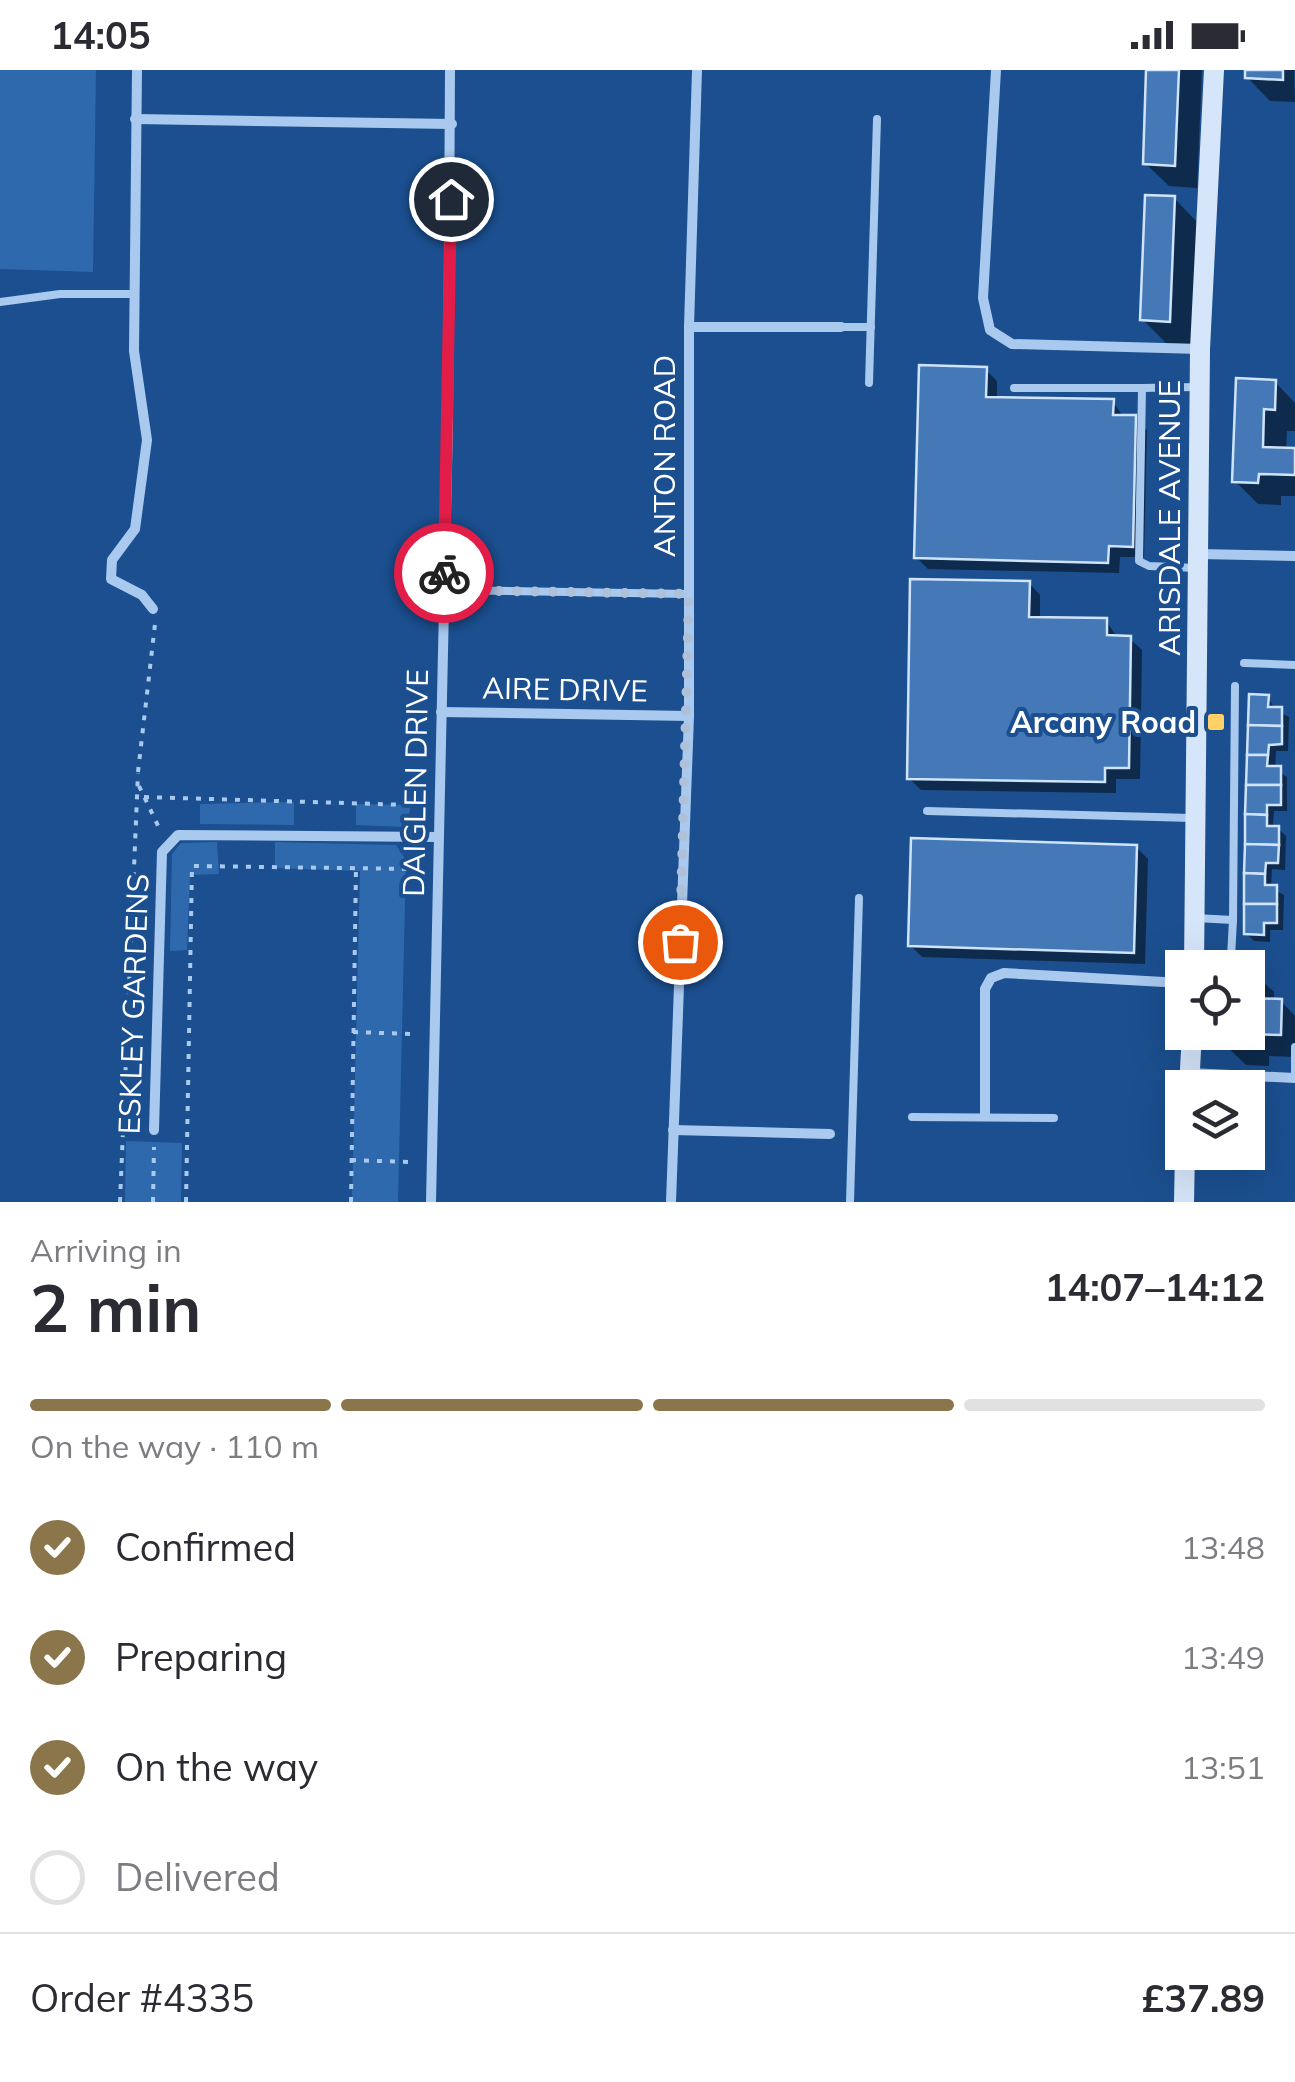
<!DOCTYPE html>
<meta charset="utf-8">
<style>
:root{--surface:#fff;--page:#f7f7f7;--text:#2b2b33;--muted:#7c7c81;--line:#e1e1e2;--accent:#8a764a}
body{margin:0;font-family:Mulish,sans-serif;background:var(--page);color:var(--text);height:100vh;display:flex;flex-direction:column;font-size:38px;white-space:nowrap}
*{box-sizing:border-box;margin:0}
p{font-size:32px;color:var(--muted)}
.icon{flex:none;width:55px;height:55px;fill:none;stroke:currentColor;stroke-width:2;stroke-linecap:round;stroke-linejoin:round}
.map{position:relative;height:1132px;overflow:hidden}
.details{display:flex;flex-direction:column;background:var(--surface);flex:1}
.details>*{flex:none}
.tools{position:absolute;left:1165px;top:880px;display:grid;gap:20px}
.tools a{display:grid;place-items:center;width:100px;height:100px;border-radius:0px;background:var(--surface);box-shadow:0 10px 40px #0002;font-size:50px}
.pin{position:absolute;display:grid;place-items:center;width:85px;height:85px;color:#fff;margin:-42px;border:5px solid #fff;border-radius:50%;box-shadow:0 2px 10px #0007}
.courier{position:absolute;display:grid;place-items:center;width:100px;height:100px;margin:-50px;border:8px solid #e11d48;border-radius:50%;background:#fff;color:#222;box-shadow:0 2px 12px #0007}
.headline em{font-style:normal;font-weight:700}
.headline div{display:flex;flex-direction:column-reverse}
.headline{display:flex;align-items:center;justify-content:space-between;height:170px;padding:0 30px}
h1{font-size:65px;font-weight:700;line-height:75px}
.bar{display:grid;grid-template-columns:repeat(4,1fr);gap:15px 10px;align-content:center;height:120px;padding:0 30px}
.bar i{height:12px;border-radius:8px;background:var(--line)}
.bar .selected{background:var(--accent)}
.bar p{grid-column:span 4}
.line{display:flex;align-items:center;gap:25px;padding:0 30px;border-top:2px solid var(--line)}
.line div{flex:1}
ol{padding:0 30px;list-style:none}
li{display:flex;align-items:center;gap:30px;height:110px}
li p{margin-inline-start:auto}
li .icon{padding:10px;border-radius:50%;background:var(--accent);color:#fff;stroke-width:4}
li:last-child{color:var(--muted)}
li i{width:55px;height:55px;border:5px solid var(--line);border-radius:50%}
.status{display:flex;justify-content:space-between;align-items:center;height:70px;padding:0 50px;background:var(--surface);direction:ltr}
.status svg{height:28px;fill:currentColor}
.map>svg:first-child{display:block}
.green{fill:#2e69ad}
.shadow{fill:#0007}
.building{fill:#4478b7;stroke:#cfe3fa;stroke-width:2.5}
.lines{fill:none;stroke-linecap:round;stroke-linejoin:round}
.path{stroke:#a9c9ee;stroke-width:4;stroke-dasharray:5 8;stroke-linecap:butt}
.lane{stroke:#a9c9ee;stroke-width:8}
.street{stroke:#a9c9ee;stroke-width:10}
.secondary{stroke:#d6e6fa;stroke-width:20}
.done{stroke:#afc1d8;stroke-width:10;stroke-dasharray:0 18}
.route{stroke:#e11d48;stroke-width:12}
.poi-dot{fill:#ffd166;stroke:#1b4f8f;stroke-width:4}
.labels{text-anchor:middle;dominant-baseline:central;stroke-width:8;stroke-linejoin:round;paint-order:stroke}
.street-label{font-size:30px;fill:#fff;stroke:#1b4f8f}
.poi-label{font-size:30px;font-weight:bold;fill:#fff;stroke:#1b4f8f;text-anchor:end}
</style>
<div class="status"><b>14:05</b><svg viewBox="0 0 49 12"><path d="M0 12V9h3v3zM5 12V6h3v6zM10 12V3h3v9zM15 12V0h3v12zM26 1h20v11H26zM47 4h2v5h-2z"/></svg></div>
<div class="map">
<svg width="1295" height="1132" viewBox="0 0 1295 1132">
<rect width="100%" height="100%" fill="#1b4f8f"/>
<g class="green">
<polygon points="0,0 96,0 93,202 0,199"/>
<polygon points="294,732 294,755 200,754 200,734"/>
<polygon points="356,734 411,735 406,757 356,755"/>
<polygon points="217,772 219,804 190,805 187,880 170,881 172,784 181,773"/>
<polygon points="275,772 396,775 406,790 398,1132 352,1132 360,801 275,798"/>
<polygon points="126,1071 182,1073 181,1132 125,1132"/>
</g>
<g class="shadow">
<polygon points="1149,0 1202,0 1197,118 1169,116 1145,93"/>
<polygon points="1247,0 1294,0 1295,32 1270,31 1247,7"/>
<polygon points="1174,128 1197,152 1193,274 1166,273 1143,250"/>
<polygon points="985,299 997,311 997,329 1113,332 1124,348 1135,348 1147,360 1144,487 1120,487 1119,503 928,499 916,487"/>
<polygon points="1275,312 1295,333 1295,361 1287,361 1286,380 1295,380 1295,426 1281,426 1281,435 1258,434 1235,411"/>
<polygon points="1029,513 1040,525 1040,550 1106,551 1118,568 1130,569 1142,580 1140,709 1116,709 1116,723 921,720 909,708"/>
<polygon points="1268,627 1275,640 1289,647 1288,681 1276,681 1275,699 1287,707 1287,741 1274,741 1273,754 1286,766 1285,800 1272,799 1271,818 1284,825 1283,860 1270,860 1270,872 1254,871 1246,863"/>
<polygon points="1136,777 1148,789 1145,894 922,887 910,875"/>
<polygon points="1248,898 1274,922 1274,931 1281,931 1295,946 1295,987 1269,986 1269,996 1246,995 1222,972 1248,962"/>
</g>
<g class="building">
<polygon points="1146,0 1179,0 1175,96 1143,94"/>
<polygon points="1245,0 1283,0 1283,10 1245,8"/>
<polygon points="1145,125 1175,126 1170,252 1140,250"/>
<polygon points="919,295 987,297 986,327 1114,329 1113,345 1136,345 1133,477 1109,476 1108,493 914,488"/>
<polygon points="1236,308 1276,310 1275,340 1264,339 1263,377 1295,378 1295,405 1259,404 1258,413 1232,412"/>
<polygon points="910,509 1030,511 1029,547 1107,548 1107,565 1131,566 1129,698 1105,698 1105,712 907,709"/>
<polygon points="1249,624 1269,625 1268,637 1282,637 1282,656 1248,655"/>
<polygon points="1248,655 1282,656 1282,674 1269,675 1268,685 1247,685"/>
<polygon points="1247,685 1268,685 1267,696 1281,696 1281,715 1246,715"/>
<polygon points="1246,715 1281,715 1281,735 1267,735 1267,745 1245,744"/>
<polygon points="1245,744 1267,745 1267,756 1279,756 1279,775 1245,774"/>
<polygon points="911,768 1137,775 1134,883 908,876"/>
<polygon points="1245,774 1279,775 1278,793 1266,793 1265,804 1244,803"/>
<polygon points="1244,803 1265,804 1265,815 1277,815 1277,834 1244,834"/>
<polygon points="1244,834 1277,834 1277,853 1264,853 1264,865 1244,864"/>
<polygon points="1222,895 1252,896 1251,928 1282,929 1281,965 1247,964 1247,974 1220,973 1220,962 1248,962 1248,898"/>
</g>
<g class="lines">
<g class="path">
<polyline points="138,702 155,554"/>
<polyline points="139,716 161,762"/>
<polyline points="144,727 411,735"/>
<polyline points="353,962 411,964"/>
<polyline points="351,1090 408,1092"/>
<polyline points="120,1132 138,703"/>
<polyline points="153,1132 154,1077"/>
<polyline points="186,1132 192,796 416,799"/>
<polyline points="351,1132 356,798"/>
</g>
<g class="lane">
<polyline points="0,232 60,224 134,224"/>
<polyline points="841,257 871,257"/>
<polyline points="869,313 877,49"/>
<polyline points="1014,318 1142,318 1139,491 1149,496 1197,498"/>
<polyline points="1142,318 1197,317"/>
<polyline points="444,520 689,524"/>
<polyline points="1244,593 1295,595"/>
<polyline points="927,741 1192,748"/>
<polyline points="1195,848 1233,850 1235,616"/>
<polyline points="1231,887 1233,850"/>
<polyline points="1295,1008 1295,977"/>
<polyline points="912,1047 1054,1048"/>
<polyline points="850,1132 859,828"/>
</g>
<g class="street">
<polyline points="137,0 134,281 147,370 135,459 112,490 111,509 142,525 153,539"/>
<polyline points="996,0 983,228 990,260 1012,274 1200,279"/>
<polyline points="135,49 452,54"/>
<polyline points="689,257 841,257"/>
<polyline points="1199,484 1295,486"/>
<polyline points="441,642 689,646"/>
<polyline points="1190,1003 1295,1008"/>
<polyline points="985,1046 985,919 991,908 1004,903 1182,913"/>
<polyline points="154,1060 162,782 178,765 438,767"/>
<polyline points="673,1060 830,1064"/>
<polyline points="431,1132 448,353 450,0"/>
<polyline points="671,1132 689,646 689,257 697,0"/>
</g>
<g class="secondary">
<polyline points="1194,898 1200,279 1214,0"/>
<polyline points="1189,1018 1192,962"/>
<polyline points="1184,1132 1185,1082"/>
</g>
</g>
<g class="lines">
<polyline class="done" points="444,503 444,520 689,524 680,872"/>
<polyline class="route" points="444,503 451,129"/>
</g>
<rect class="poi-dot" x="1206" y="642" width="20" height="20" rx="5"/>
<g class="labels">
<g class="street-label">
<text transform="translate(664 386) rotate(-90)">ANTON ROAD</text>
<text transform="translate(1169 448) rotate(-90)">ARISDALE AVENUE</text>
<text transform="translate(565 619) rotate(1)">AIRE DRIVE</text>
<text transform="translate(415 713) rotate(-89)">DAIGLEN DRIVE</text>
<text transform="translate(133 934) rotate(-88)">ESKLEY GARDENS</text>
</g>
<g class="poi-label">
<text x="1196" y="652">Arcany Road</text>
</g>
</g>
</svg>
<div class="tools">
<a><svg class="icon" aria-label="locate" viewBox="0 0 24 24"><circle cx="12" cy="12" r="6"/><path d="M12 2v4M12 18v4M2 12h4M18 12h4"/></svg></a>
<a><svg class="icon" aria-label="layers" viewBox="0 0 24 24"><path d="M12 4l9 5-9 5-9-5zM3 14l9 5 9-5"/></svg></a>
</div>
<div class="pin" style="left:680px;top:872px;background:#ea580c"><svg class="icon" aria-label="bag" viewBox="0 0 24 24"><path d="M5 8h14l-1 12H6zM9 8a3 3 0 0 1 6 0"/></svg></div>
<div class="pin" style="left:451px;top:129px;background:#1f2937"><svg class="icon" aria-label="home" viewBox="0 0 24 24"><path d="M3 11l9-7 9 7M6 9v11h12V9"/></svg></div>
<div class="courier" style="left:444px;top:503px"><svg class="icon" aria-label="bike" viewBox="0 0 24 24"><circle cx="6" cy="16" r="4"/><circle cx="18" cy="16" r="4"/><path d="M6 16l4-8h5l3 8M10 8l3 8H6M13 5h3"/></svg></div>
</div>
<section class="details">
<div class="headline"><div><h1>2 min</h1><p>Arriving in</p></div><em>14:07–14:12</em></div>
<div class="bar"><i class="selected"></i><i class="selected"></i><i class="selected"></i><i></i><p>On the way · 110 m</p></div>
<ol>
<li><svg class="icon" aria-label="check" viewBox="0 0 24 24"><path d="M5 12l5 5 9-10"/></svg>Confirmed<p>13:48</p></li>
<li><svg class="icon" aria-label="check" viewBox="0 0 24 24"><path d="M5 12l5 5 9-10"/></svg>Preparing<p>13:49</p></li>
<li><svg class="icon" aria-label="check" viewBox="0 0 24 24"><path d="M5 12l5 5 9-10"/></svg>On the way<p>13:51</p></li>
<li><i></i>Delivered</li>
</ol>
<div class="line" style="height:130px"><div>Order #4335</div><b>£37.89</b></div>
</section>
